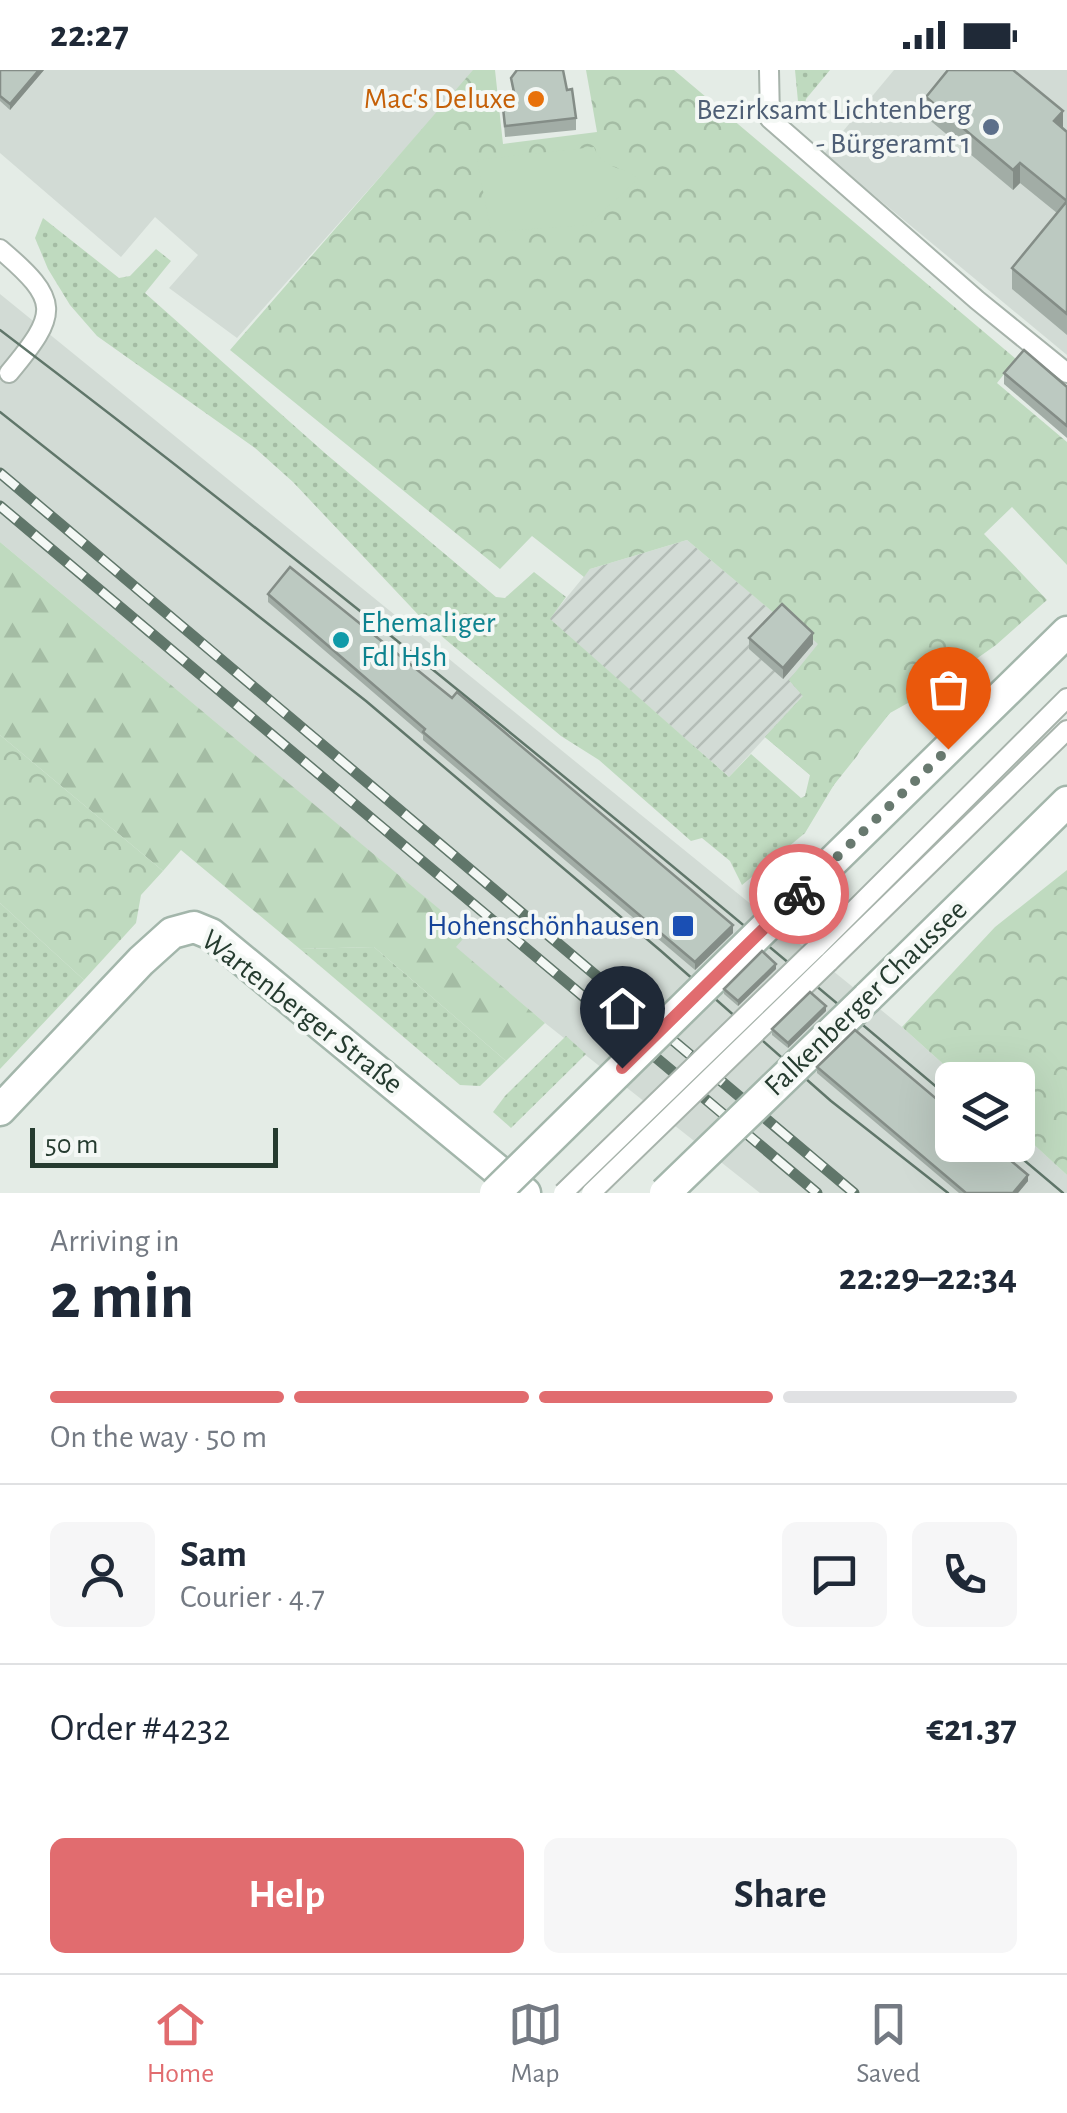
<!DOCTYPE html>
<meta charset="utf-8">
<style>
:root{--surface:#fff;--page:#f6f6f7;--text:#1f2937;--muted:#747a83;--line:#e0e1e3;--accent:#e16c6f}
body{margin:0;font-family:"Alegreya Sans",sans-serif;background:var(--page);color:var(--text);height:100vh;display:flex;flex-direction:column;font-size:38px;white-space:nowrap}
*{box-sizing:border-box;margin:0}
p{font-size:32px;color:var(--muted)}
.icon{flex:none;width:55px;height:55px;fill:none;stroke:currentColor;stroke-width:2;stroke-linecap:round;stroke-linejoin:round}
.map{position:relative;height:1123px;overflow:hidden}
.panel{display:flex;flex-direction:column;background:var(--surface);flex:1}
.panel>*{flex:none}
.buttons{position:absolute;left:935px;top:992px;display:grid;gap:20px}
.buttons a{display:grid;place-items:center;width:100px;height:100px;border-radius:15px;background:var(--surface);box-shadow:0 10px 40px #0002;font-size:50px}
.scale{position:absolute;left:30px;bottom:25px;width:248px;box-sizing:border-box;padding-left:10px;border:5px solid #253b2f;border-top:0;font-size:28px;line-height:35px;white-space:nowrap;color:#253b2f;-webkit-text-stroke:8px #f4f8f5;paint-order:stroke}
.pin{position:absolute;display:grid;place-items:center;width:85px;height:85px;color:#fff;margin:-102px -42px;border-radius:50% 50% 50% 0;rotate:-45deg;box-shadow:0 0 10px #0007}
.pin .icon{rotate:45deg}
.courier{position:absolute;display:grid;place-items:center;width:100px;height:100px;margin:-50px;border:8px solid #e16c6f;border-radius:50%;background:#fff;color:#222;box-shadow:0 2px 12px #0007}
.overview em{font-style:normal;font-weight:600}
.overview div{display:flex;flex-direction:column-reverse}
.overview{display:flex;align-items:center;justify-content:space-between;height:170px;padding:0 50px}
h1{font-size:65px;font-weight:600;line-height:75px}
.bar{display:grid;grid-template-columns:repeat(4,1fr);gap:15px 10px;align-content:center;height:120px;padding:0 50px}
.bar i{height:12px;border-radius:8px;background:var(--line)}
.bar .current{background:var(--accent)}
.bar p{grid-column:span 4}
.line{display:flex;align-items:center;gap:25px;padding:0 50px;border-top:2px solid var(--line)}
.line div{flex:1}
.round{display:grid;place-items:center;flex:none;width:105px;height:105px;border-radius:15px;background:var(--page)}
.action{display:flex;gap:20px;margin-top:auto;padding:20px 50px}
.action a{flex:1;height:115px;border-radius:15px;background:var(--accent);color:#fff;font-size:40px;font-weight:600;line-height:115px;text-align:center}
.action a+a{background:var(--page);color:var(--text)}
.status{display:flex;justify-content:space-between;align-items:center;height:70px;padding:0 50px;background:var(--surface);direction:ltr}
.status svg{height:28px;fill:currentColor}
.tab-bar{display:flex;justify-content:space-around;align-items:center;height:140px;border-top:2px solid var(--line);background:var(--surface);font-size:28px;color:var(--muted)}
.tab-bar a{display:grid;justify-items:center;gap:5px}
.tab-bar .current{color:var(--accent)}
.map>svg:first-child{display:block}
.built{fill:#d2dbd5}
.industrial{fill:url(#industrial-furrows)}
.grass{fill:url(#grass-dots)}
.forest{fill:url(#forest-firs)}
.park{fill:url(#park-crowns)}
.pitch{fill:#bfdabf}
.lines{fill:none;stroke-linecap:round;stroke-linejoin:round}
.lane-casing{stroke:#a7b3ab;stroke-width:22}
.secondary-casing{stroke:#a3b6ab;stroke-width:35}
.lane{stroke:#fff;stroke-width:18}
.secondary{stroke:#fff;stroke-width:30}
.tram{stroke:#60766a;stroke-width:2.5}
.rail-casing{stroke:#60766a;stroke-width:11}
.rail{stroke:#f4f8f5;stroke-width:8;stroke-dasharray:22;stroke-linecap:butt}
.lane-bridge-casing{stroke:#a7b3ab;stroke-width:22;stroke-linecap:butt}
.secondary-bridge-casing{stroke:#a3b6ab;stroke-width:35;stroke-linecap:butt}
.lane-bridge{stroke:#fff;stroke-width:18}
.secondary-bridge{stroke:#fff;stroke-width:30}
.wall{fill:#a2ada6}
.shaded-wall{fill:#848d87}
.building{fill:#bcc9c1;stroke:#848d87;stroke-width:2.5}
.done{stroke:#68796f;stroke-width:10;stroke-dasharray:0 18}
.route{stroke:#e16c6f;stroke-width:12}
.food-dot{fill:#e8710a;stroke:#f4f8f5;stroke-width:4}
.service-dot{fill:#5c6f8a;stroke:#f4f8f5;stroke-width:4}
.culture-dot{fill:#0f9aa8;stroke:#f4f8f5;stroke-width:4}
.transit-dot{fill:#1a4fb4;stroke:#f4f8f5;stroke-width:4}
.labels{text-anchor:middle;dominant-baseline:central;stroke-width:8;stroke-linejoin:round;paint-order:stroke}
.food-label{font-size:30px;fill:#c56008;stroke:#f4f8f5;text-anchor:end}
.service-label{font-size:30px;fill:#4e5e75;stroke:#f4f8f5;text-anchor:end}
.culture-label{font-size:30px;fill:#0d838f;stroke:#f4f8f5;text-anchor:start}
.transit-label{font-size:30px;fill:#164399;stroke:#f4f8f5;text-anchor:end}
.street-label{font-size:30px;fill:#253b2f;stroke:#f4f8f5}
</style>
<div class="status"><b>22:27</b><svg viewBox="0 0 49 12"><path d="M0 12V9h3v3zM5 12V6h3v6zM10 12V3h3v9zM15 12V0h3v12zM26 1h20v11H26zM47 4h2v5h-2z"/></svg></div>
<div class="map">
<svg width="1067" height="1123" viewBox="0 0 1067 1123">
<defs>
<pattern id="industrial-furrows" width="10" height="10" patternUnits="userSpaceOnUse" patternTransform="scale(2.5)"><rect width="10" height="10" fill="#d2dbd5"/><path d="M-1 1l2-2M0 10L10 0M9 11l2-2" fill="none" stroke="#b4bdb7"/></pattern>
<pattern id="grass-dots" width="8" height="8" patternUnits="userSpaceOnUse" patternTransform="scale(2.5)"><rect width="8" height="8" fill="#bfdabf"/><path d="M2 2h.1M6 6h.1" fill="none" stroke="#a4bca4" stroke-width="1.8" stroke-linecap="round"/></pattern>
<pattern id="forest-firs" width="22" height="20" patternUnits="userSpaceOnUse" patternTransform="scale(2.5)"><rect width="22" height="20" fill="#bfdabf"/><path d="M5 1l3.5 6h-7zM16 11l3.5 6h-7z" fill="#a4bca4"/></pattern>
<pattern id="park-crowns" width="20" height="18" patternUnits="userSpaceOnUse" patternTransform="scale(2.5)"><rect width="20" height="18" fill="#bfdabf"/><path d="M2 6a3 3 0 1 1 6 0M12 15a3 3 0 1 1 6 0" fill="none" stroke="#a4bca4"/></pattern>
</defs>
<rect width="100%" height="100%" fill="#e4ece6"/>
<g class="built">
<polygon points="0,0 475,0 237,268 169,218 198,185 155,147 121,187 0,83"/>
<polygon points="894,0 1067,0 1067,285 824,84"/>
<polygon points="0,224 902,957 961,1010 952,1010 952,1075 1018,1075 1018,1060 1067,1105 1067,1123 760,1123 545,953 455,877 467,863 0,472"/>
</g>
<polygon class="industrial" points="687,470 774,543 779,540 819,574 803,626 729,707 549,549 590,499"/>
<g class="grass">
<polygon points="795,0 830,0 806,29 804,40 799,42"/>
<polygon points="43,148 119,208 130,206 156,179 171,191 145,223 326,384 496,527 505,528 534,502 566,527 550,549 729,707 751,684 801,728 805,726 810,705 765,667 803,626 789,610 819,575 425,198 890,643 838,708 805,763 742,815 730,791 702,768 691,771 599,690 561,666 427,554 293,412 255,378 97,266 70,235 48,199 35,168"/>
<polygon points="0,833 84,910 0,999"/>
<polygon points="374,877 506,991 480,1016 460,1015 300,879"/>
<polygon points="566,966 586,984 511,1058 493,1042 505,1026"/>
</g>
<polygon class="forest" points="0,472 468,863 456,877 545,953 506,991 374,877 300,879 181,780 163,801 0,665"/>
<g class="park">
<polygon points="473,0 495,0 503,74 597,62 586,0 674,0 1016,289 997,313 1067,372 1067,495 1012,437 984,464 1047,530 996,575 935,618 890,643 866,669 857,686 829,721 765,667 803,626 789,610 818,574 780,540 775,544 687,470 590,499 584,507 532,466 500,499 230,280"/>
<polygon points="0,665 163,801 141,825 136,853 84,910 0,833"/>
<polygon points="1067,800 1067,1105 1018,1060 1018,1010 961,1010 902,957 995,857"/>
</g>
<path class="pitch" d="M594,77C603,101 623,95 638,109L588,155L491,162L477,90Z"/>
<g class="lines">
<defs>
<g id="lane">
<polyline points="769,0 770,49 977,230 1067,303"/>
<path d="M0,179C61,231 59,243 9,303"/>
<polyline points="816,878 1067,628"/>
<polyline points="829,892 1067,660"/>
</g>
<g id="secondary">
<polyline points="782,841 1067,562"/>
<polyline points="867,928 1067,732"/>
<polyline points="0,1040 141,891 172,863 194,857 211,864 525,1123"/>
</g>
</defs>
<use href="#lane" class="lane-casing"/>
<use href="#secondary" class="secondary-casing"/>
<use href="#lane" class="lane"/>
<use href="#secondary" class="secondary"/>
<g class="tram">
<path d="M0,260C326,507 640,767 952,1030"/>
<polyline points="0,342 366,631 661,881 831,1031 948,1123"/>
<polyline points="1006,1075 1063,1123"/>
</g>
<defs>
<g id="rail">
<polyline points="0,403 854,1123"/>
<polyline points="0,436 817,1123"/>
</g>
</defs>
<use href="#rail" class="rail-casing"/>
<use href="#rail" class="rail"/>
<defs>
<g id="lane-bridge">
<polyline points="563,1123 816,878"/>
<polyline points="591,1123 829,892"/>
</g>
<g id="secondary-bridge">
<polyline points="495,1123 782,841"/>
<polyline points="665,1123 867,928"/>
</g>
</defs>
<use href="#lane-bridge" class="lane-bridge-casing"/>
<use href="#secondary-bridge" class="secondary-bridge-casing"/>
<use href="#lane-bridge" class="lane-bridge"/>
<use href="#secondary-bridge" class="secondary-bridge"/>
</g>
<g class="wall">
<polygon points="0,0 44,0 10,40 0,31"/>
<polygon points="511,8 567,20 576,48 576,60 505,67 502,29 513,27"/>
<polygon points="926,27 1063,59 1067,62 1067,265 1012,219 1012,198 1057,143 1020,113 1013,120 926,47"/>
<polygon points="1004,303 1067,317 1067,368 1004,314"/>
<polygon points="268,524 733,863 695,900 423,670 423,665 268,532"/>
<polygon points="749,568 813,574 783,609 749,579"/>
<polygon points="776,899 738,936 724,924 724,919"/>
<polygon points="826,941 788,978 772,965 772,959"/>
<polygon points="817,997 1028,1111 1018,1123 959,1123 817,1003"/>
</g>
<g class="shaded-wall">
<polygon points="39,0 44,0 10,40 10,34"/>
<polygon points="1063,41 1063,62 1054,51"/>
<polygon points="1020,93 1020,113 1013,120 1013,100"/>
<polygon points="813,563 813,574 783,609 783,598"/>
<polygon points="733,855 733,863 695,900 695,892"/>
<polygon points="776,894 776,899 738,936 738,931"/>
<polygon points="826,936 826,941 788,978 788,973"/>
<polygon points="1028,1105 1028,1111 1018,1123 1013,1123"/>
</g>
<g class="building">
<polygon points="0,0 39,0 10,34 0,26"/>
<polygon points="517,0 563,0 567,20 572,19 576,48 505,56 502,29 515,27 511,8"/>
<polygon points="948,0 1013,0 1063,41 1054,51 1067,62 1067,244 1012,198 1067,131 1020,93 1013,100 926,27"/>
<polygon points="1024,280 1067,317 1067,356 1004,303"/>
<polygon points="290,497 452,628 457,622 733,855 695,892 423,662 425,659 268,524"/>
<polygon points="782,534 813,563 783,598 749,568"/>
<polygon points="762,881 776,894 738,931 724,919"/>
<polygon points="810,922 826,936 788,973 772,959"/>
<polygon points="855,960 952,1042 952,1075 992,1075 1028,1105 1013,1123 966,1123 817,997"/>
</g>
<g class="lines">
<polyline class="done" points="799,824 948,679"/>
<polyline class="route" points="622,998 799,824"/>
</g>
<circle class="food-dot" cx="536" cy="29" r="10"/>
<circle class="service-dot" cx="991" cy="57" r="10"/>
<circle class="culture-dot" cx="341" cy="570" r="10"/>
<rect class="transit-dot" x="671" y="844" width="24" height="24" rx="5"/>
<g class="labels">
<g class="food-label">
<text x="516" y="29">Mac's Deluxe</text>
</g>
<g class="service-label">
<text x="971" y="40">Bezirksamt Lichtenberg<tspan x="971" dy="34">- Bürgeramt 1</tspan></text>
</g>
<g class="culture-label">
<text x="361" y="553">Ehemaliger<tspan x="361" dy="34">Fdl Hsh</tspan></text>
</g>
<g class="transit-label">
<text x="660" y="856">Hohenschönhausen</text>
</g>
<g class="street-label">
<text transform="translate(866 928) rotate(-44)">Falkenberger Chaussee</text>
<text transform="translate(302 942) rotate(38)">Wartenberger Straße</text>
</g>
</g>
</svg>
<div class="buttons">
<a><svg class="icon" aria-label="layers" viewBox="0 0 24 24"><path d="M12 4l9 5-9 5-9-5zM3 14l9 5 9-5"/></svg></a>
</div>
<div class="scale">50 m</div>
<div class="pin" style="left:948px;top:679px;background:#ea580c"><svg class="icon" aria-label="bag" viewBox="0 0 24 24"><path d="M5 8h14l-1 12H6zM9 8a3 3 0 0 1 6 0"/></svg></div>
<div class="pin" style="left:622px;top:998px;background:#1f2937"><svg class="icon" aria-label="home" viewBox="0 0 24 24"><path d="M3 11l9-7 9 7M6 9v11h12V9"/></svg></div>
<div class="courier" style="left:799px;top:824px"><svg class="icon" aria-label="bike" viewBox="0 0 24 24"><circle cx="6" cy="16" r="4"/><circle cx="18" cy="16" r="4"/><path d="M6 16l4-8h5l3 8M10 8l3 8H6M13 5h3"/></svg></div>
</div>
<section class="panel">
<div class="overview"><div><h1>2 min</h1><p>Arriving in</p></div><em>22:29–22:34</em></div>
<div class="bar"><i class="current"></i><i class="current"></i><i class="current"></i><i></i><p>On the way · 50 m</p></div>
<div class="line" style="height:180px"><a class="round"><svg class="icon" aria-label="person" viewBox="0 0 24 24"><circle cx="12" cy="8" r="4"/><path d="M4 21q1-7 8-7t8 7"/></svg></a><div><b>Sam</b><p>Courier · 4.7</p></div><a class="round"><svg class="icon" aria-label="chat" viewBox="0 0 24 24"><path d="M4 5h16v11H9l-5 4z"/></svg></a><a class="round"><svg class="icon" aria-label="phone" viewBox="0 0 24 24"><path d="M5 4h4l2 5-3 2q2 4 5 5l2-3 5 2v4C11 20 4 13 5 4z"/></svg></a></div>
<div class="line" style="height:130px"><div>Order #4232</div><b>€21.37</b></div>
<div class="action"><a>Help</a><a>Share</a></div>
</section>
<nav class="tab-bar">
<a class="current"><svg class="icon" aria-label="home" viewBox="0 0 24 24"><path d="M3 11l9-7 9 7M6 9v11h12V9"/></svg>Home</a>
<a><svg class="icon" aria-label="map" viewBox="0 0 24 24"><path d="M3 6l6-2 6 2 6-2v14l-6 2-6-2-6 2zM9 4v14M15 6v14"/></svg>Map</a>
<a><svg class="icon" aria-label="saved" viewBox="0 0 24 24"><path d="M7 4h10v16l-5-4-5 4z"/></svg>Saved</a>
</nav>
